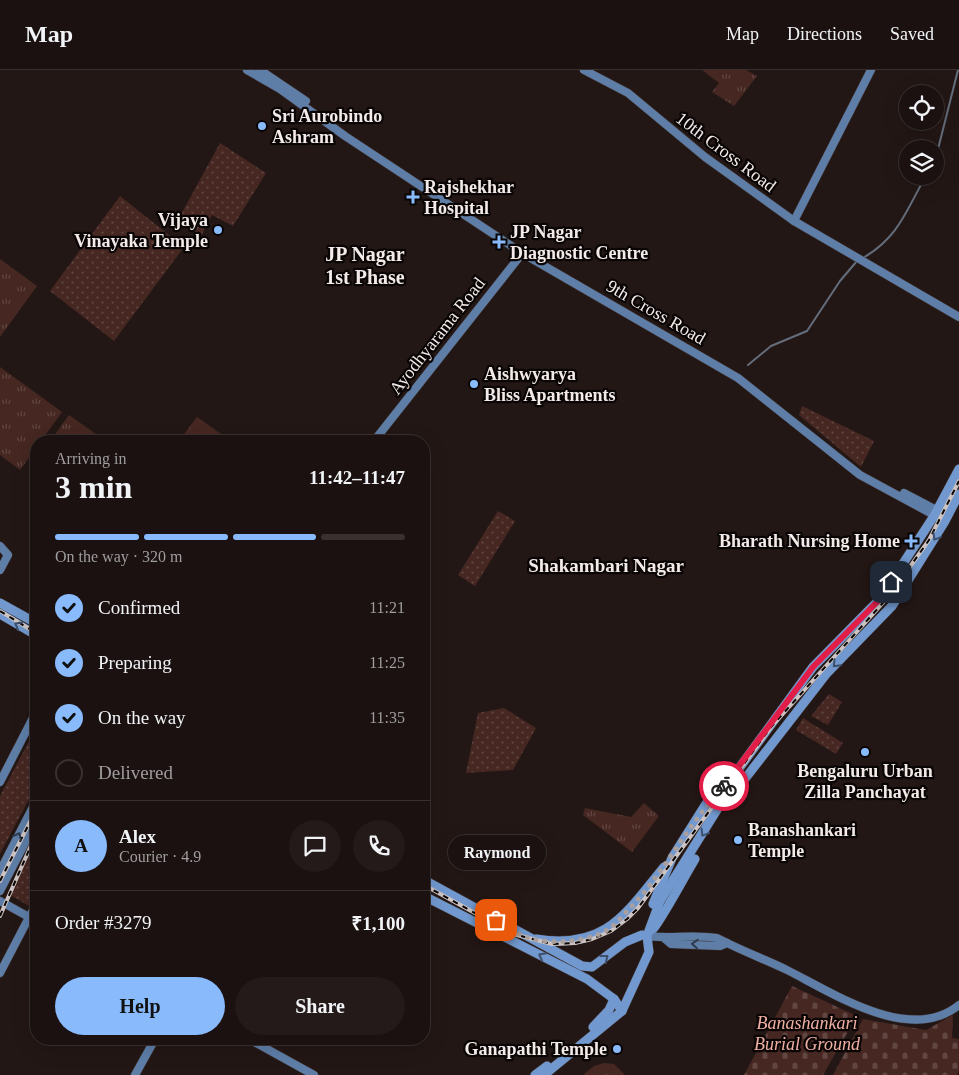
<!DOCTYPE html>
<meta charset="utf-8">
<style>
:root{--surface:#1a1110;--page:#231a19;--text:#f1f3f6;--muted:#9f9d9f;--line:#383130;--accent:#89bafc}
body{margin:0;font-family:"Times New Roman",serif;background:var(--page);color:var(--text);height:100vh;display:flex;flex-direction:column;font-size:19px;white-space:nowrap}
*{box-sizing:border-box;margin:0}
p{font-size:16px;color:var(--muted)}
.icon{flex:none;width:28px;height:28px;fill:none;stroke:currentColor;stroke-width:2;stroke-linecap:round;stroke-linejoin:round}
.map{position:relative;flex:1;overflow:hidden}
.details{position:absolute;left:30px;top:365px;width:400px;height:610px;display:flex;flex-direction:column;background:var(--surface);border-radius:20px;box-shadow:0 5px 20px #0002,0 0 0 1px var(--line)}
.details>*{flex:none}
.buttons{position:absolute;left:899px;top:15px;display:grid;gap:10px}
.buttons a{display:grid;place-items:center;width:45px;height:45px;border-radius:50%;background:var(--surface);box-shadow:0 5px 20px #0002,0 0 0 1px var(--line);font-size:25px}
.pin{position:absolute;display:grid;place-items:center;width:42px;height:42px;color:#fff;margin:-21px;border-radius:10px;box-shadow:0 2px 8px #0006}
.courier{position:absolute;display:grid;place-items:center;width:50px;height:50px;margin:-25px;border:4px solid #e11d48;border-radius:50%;background:#fff;color:#222;box-shadow:0 1px 6px #0007}
.bubble{position:absolute;height:35px;border-radius:18px;background:var(--surface);box-shadow:0 5px 20px #0002,0 0 0 1px var(--line);font-size:16px;font-weight:700;line-height:35px;text-align:center}
.summary em{font-style:normal;font-weight:700}
.summary div{display:flex;flex-direction:column-reverse}
.summary{display:flex;align-items:center;justify-content:space-between;height:85px;padding:0 25px}
h1{font-size:32px;font-weight:700;line-height:38px}
.bar{display:grid;grid-template-columns:repeat(4,1fr);gap:8px 5px;align-content:center;height:60px;padding:0 25px}
.bar i{height:6px;border-radius:4px;background:var(--line)}
.bar .selected{background:var(--accent)}
.bar p{grid-column:span 4}
.line{display:flex;align-items:center;gap:12px;padding:0 25px;border-top:1px solid var(--line)}
.line div{flex:1}
.round{display:grid;place-items:center;flex:none;width:52px;height:52px;border-radius:26px;background:var(--page)}
ol{padding:0 25px;list-style:none}
li{display:flex;align-items:center;gap:15px;height:55px}
li p{margin-inline-start:auto}
li .icon{padding:5px;border-radius:50%;background:var(--accent);color:#111;stroke-width:4}
li:last-child{color:var(--muted)}
li i{width:28px;height:28px;border:2px solid var(--line);border-radius:50%}
.action{display:flex;gap:10px;margin-top:auto;padding:10px 25px}
.action a{flex:1;height:58px;border-radius:30px;background:var(--accent);color:#111;font-size:20px;font-weight:700;line-height:58px;text-align:center}
.action a+a{background:var(--page);color:var(--text)}
header{display:flex;align-items:center;gap:30px;box-sizing:border-box;height:70px;padding:0 25px;background:var(--surface);border-bottom:1px solid var(--line)}
header strong{font-size:24px}
nav{display:flex;gap:28px;margin-inline-start:auto;font-size:18px}
.map>svg:first-child{display:block}
.grass{fill:url(#grass-tufts)}
.cemetery{fill:url(#cemetery-stones)}
.park{fill:url(#park-dots)}
.lines{fill:none;stroke-linecap:round;stroke-linejoin:round}
.stream{stroke:#636d7c;stroke-width:2}
.secondary-casing{stroke:#403533;stroke-width:9}
.primary-casing{stroke:#403533;stroke-width:10}
.secondary{stroke:#5e7ea7;stroke-width:8}
.primary{stroke:#7199cf;stroke-width:9}
.rail-casing{stroke:#ccc3c2;stroke-width:4}
.rail{stroke:#090504;stroke-width:2;stroke-dasharray:5.5;stroke-linecap:butt}
.oneway{stroke:#3d4f6a}
.oneway2{stroke:#2f3b4d}
.done{stroke:#aaa09f;stroke-width:5;stroke-dasharray:0 9}
.route{stroke:#e11d48;stroke-width:6}
.poi-dot{fill:#89bafc;stroke:#090504;stroke-width:2}
.labels{text-anchor:middle;dominant-baseline:central;stroke-width:4.5;stroke-linejoin:round;paint-order:stroke}
.poi-label{font-size:18px;font-weight:bold;fill:#f3eae9;stroke:#090504;text-anchor:start}
.street-label{font-size:18px;fill:#f3eae9;stroke:#090504}
.park-label{font-size:18px;font-style:italic;fill:#f1b0a4;stroke:#090504}
.neighbourhood-label{font-size:19px;font-weight:bold;fill:#f3eae9;stroke:#090504}
.quarter-label{font-size:20px;font-weight:bold;fill:#f3eae9;stroke:#090504}
</style>
<header>
<strong>Map</strong>
<nav><a>Map</a><a>Directions</a><a>Saved</a></nav>
</header>
<div class="map">
<svg width="959" height="1005" viewBox="0 0 959 1005">
<defs>
<pattern id="grass-tufts" width="24" height="20" patternUnits="userSpaceOnUse" patternTransform="scale(1.25)"><rect width="24" height="20" fill="#462722"/><path d="M3 7l-1-3M5 7V3M7 7l1-3M15 17l-1-3M17 17v-4M19 17l1-3" fill="none" stroke="#614642"/></pattern>
<pattern id="cemetery-stones" width="16" height="16" patternUnits="userSpaceOnUse" patternTransform="scale(1.25)"><rect width="16" height="16" fill="#462722"/><path d="M2 7V4a2 2 0 0 1 4 0v3zM10 15v-3a2 2 0 0 1 4 0v3z" fill="#614642"/></pattern>
<pattern id="park-dots" width="8" height="8" patternUnits="userSpaceOnUse" patternTransform="scale(1.25)"><rect width="8" height="8" fill="#462722"/><path d="M2 2h.1M6 6h.1" fill="none" stroke="#614642" stroke-width="1.8" stroke-linecap="round"/></pattern>
</defs>
<rect width="100%" height="100%" fill="#231715"/>
<g class="grass">
<polygon points="702,0 746,0 757,6 734,36 712,22 719,13"/>
<polygon points="0,189 37,216 0,267"/>
<polygon points="0,297 62,342 41,371 36,371 36,378 20,400 0,385"/>
<polygon points="69,345 106,371 50,371"/>
<polygon points="197,347 231,371 179,371"/>
<polygon points="644,733 659,746 632,782 583,745 585,738 631,747"/>
<polygon points="604,993 614,994 625,1005 583,1005 594,996"/>
</g>
<g class="cemetery">
<polygon points="792,916 857,946 823,1005 744,1005"/>
<polygon points="953,945 952,968 959,969 959,1001 957,1005 833,1005 863,949 926,960"/>
</g>
<g class="park">
<polygon points="220,73 266,103 233,156 212,145 201,166 178,150"/>
<polygon points="120,126 184,177 114,271 50,221"/>
<polygon points="802,336 874,371 861,397 799,345"/>
<polygon points="498,441 515,451 475,516 458,505"/>
<polygon points="829,624 842,632 828,655 811,646"/>
<polygon points="504,638 536,658 513,700 466,703 478,643"/>
<polygon points="803,648 843,673 836,684 796,660"/>
<polygon points="36,658 36,716 0,784 0,726"/>
<polygon points="36,769 36,827 31,837 8,824"/>
</g>
<g class="lines">
<g class="stream">
<polyline points="935,91 958,0"/>
<path d="M863,188C900,166 906,140 926,106"/>
<polyline points="748,295 771,276 807,261 840,211 857,191"/>
</g>
<defs>
<g id="secondary">
<polyline points="247,0 280,19 345,66 522,183 738,308 860,405 945,451"/>
<polyline points="260,0 306,31"/>
<polyline points="584,0 628,23 705,87 794,151 959,247"/>
<polyline points="794,151 871,0"/>
<polyline points="374,371 524,181"/>
<polyline points="904,423 948,446"/>
<polyline points="0,476 8,485 0,500"/>
<polyline points="0,712 36,642"/>
<polyline points="0,801 36,731"/>
<polyline points="0,821 36,752"/>
<polyline points="0,831 36,851"/>
<path d="M647,866C671,869 693,864 717,868C740,880 764,889 787,900C833,923 910,975 959,935"/>
<polyline points="664,868 671,874 720,876 727,873"/>
<polyline points="0,903 36,834"/>
<polyline points="249,969 314,1005"/>
<polyline points="135,1005 155,969"/>
</g>
<g id="primary">
<polyline points="0,533 36,553"/>
<polyline points="0,544 36,565"/>
<polyline points="424,810 582,896 592,897 625,872 642,865"/>
<polyline points="424,826 587,909 614,929 622,941"/>
<polyline points="653,834 672,788 706,734 732,708 813,597 880,529 934,446 959,399"/>
<path d="M653,859C658,856 688,800 695,789"/>
<path d="M536,869C605,880 625,845 664,797"/>
<polyline points="593,957 609,940 614,929"/>
<polyline points="535,1005 547,996"/>
<polyline points="544,1005 622,941 649,882 647,866 660,831 718,738 744,710 827,603 892,536 945,451 959,424"/>
</g>
</defs>
<use href="#secondary" class="secondary-casing"/>
<use href="#primary" class="primary-casing"/>
<use href="#secondary" class="secondary"/>
<use href="#primary" class="primary"/>
<defs>
<g id="rail">
<polyline points="0,541 36,563"/>
<polyline points="0,811 36,740"/>
<polyline points="424,815 513,864 552,874 575,873 592,869 611,861 627,849 638,838 771,657 890,525 929,470 959,411"/>
<polyline points="0,846 36,764"/>
</g>
</defs>
<use href="#rail" class="rail-casing"/>
<use href="#rail" class="rail"/>
</g>
<defs><path id="oneway-chevron" d="M-2-3.5L2.5 0L-2 3.5" fill="none" stroke-width="1.6" stroke-linecap="round" stroke-linejoin="round" transform="scale(1.25)"/></defs>
<g class="oneway">
<use href="#oneway-chevron" transform="translate(936 467) rotate(121)"/>
<use href="#oneway-chevron" transform="translate(18 555) rotate(-150)"/>
<use href="#oneway-chevron" transform="translate(836 594) rotate(134)"/>
<use href="#oneway-chevron" transform="translate(704 763) rotate(121)"/>
<use href="#oneway-chevron" transform="translate(542 886) rotate(-152)"/>
<use href="#oneway-chevron" transform="translate(605 888) rotate(-38)"/>
</g>
<g class="oneway2">
<use href="#oneway-chevron" transform="translate(18 766) rotate(-62)"/>
<use href="#oneway-chevron" transform="translate(695 874) rotate(-176)"/>
</g>
<g class="lines">
<path class="done" d="M496,850C506,856 518,865 529,868C551,875 591,872 610,858C617,853 623,845 629,839C665,802 688,754 724,716"/>
<polyline class="route" points="724,716 813,597 880,529 891,512"/>
</g>
<g class="poi-dot">
<circle cx="262" cy="56" r="5"/>
<path d="M410.5 119.5h5v5h5v5h-5v5h-5v-5h-5v-5h5z"/>
<circle cx="218" cy="160" r="5"/>
<path d="M496.5 164.5h5v5h5v5h-5v5h-5v-5h-5v-5h5z"/>
<circle cx="474" cy="314" r="5"/>
<path d="M908.5 463.5h5v5h5v5h-5v5h-5v-5h-5v-5h5z"/>
<circle cx="865" cy="682" r="5"/>
<circle cx="738" cy="770" r="5"/>
<circle cx="617" cy="979" r="5"/>
</g>
<g class="labels">
<g class="poi-label">
<text x="272" y="46">Sri Aurobindo<tspan x="272" dy="21">Ashram</tspan></text>
<text x="424" y="117">Rajshekhar<tspan x="424" dy="21">Hospital</tspan></text>
<text x="208" y="150" text-anchor="end">Vijaya<tspan x="208" dy="21">Vinayaka Temple</tspan></text>
<text x="510" y="162">JP Nagar<tspan x="510" dy="21">Diagnostic Centre</tspan></text>
<text x="484" y="304">Aishwyarya<tspan x="484" dy="21">Bliss Apartments</tspan></text>
<text x="900" y="471" text-anchor="end">Bharath Nursing Home</text>
<text x="865" y="701" text-anchor="middle">Bengaluru Urban<tspan x="865" dy="21">Zilla Panchayat</tspan></text>
<text x="748" y="760">Banashankari<tspan x="748" dy="21">Temple</tspan></text>
<text x="607" y="979" text-anchor="end">Ganapathi Temple</text>
</g>
<g class="street-label">
<text transform="translate(726 82) rotate(37)">10th Cross Road</text>
<text transform="translate(656 242) rotate(30)">9th Cross Road</text>
<text transform="translate(437 266) rotate(-52)">Ayodhyarama Road</text>
</g>
<g class="park-label">
<text x="807" y="953">Banashankari<tspan x="807" dy="21">Burial Ground</tspan></text>
</g>
<g class="neighbourhood-label">
<text x="606" y="495">Shakambari Nagar</text>
</g>
<g class="quarter-label">
<text x="365" y="184">JP Nagar<tspan x="365" dy="23">1st Phase</tspan></text>
</g>
</g>
</svg>
<div class="buttons">
<a><svg class="icon" aria-label="locate" viewBox="0 0 24 24"><circle cx="12" cy="12" r="6"/><path d="M12 2v4M12 18v4M2 12h4M18 12h4"/></svg></a>
<a><svg class="icon" aria-label="layers" viewBox="0 0 24 24"><path d="M12 4l9 5-9 5-9-5zM3 14l9 5 9-5"/></svg></a>
</div>
<div class="pin" style="left:496px;top:850px;background:#ea580c"><svg class="icon" aria-label="bag" viewBox="0 0 24 24"><path d="M5 8h14l-1 12H6zM9 8a3 3 0 0 1 6 0"/></svg></div>
<div class="pin" style="left:891px;top:512px;background:#1f2937"><svg class="icon" aria-label="home" viewBox="0 0 24 24"><path d="M3 11l9-7 9 7M6 9v11h12V9"/></svg></div>
<div class="courier" style="left:724px;top:716px"><svg class="icon" aria-label="bike" viewBox="0 0 24 24"><circle cx="6" cy="16" r="4"/><circle cx="18" cy="16" r="4"/><path d="M6 16l4-8h5l3 8M10 8l3 8H6M13 5h3"/></svg></div>
<div class="bubble" style="left:448px;top:765px;width:98px">Raymond</div>
<section class="details">
<div class="summary"><div><h1>3 min</h1><p>Arriving in</p></div><em>11:42–11:47</em></div>
<div class="bar"><i class="selected"></i><i class="selected"></i><i class="selected"></i><i></i><p>On the way · 320 m</p></div>
<ol>
<li><svg class="icon" aria-label="check" viewBox="0 0 24 24"><path d="M5 12l5 5 9-10"/></svg>Confirmed<p>11:21</p></li>
<li><svg class="icon" aria-label="check" viewBox="0 0 24 24"><path d="M5 12l5 5 9-10"/></svg>Preparing<p>11:25</p></li>
<li><svg class="icon" aria-label="check" viewBox="0 0 24 24"><path d="M5 12l5 5 9-10"/></svg>On the way<p>11:35</p></li>
<li><i></i>Delivered</li>
</ol>
<div class="line" style="height:90px"><b class="round" style="background:var(--accent);color:#111">A</b><div><b>Alex</b><p>Courier · 4.9</p></div><a class="round"><svg class="icon" aria-label="chat" viewBox="0 0 24 24"><path d="M4 5h16v11H9l-5 4z"/></svg></a><a class="round"><svg class="icon" aria-label="phone" viewBox="0 0 24 24"><path d="M5 4h4l2 5-3 2q2 4 5 5l2-3 5 2v4C11 20 4 13 5 4z"/></svg></a></div>
<div class="line" style="height:65px"><div>Order #3279</div><b>₹1,100</b></div>
<div class="action"><a>Help</a><a>Share</a></div>
</section>
</div>
